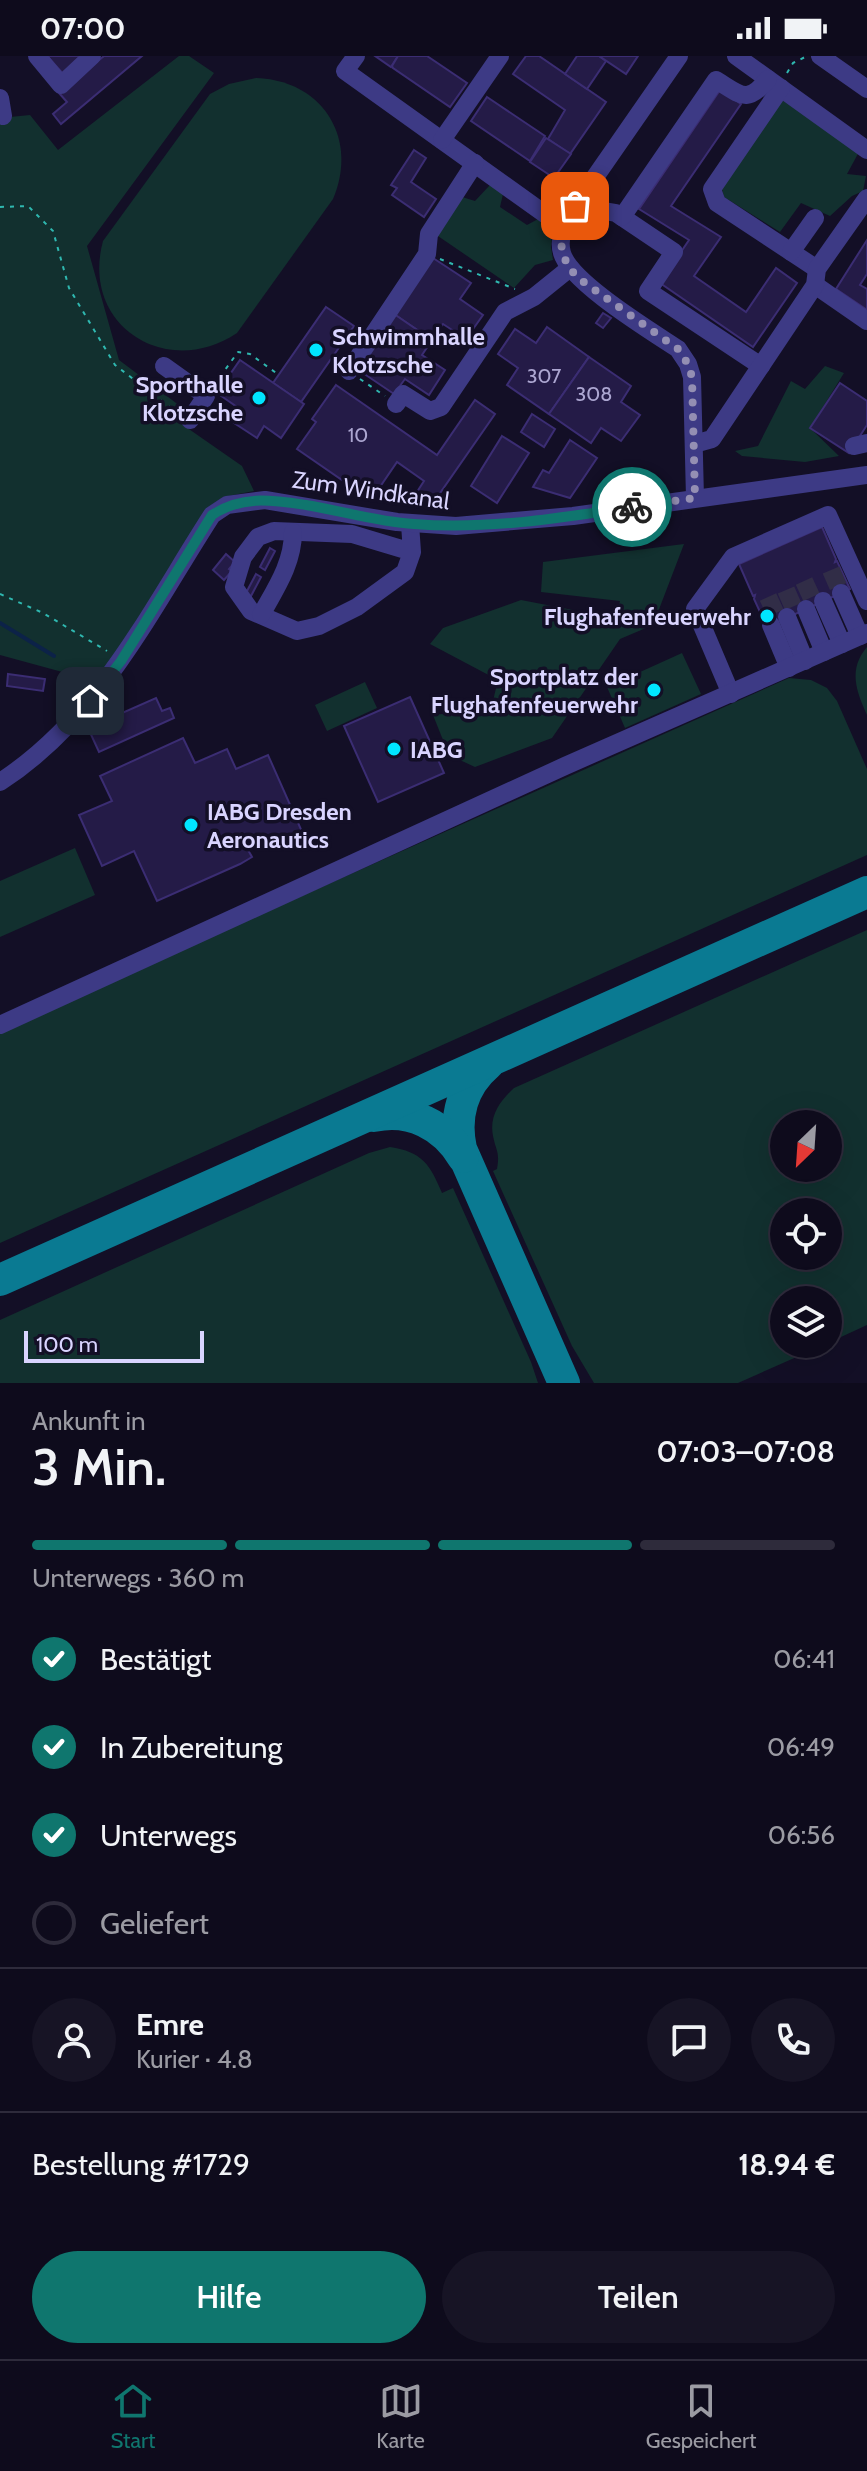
<!DOCTYPE html>
<html lang="de">
<meta charset="utf-8">
<style>
:root{--surface:#0e0b1c;--page:#171425;--text:#f1f3f6;--muted:#9b9ba3;--line:#2e2b3b;--accent:#0f766e}
body{margin:0;font-family:Cabin,sans-serif;background:var(--page);color:var(--text);height:100vh;display:flex;flex-direction:column;font-size:30px;white-space:nowrap}
*{box-sizing:border-box;margin:0}
p{font-size:26px;color:var(--muted)}
.icon{flex:none;width:44px;height:44px;fill:none;stroke:currentColor;stroke-width:2;stroke-linecap:round;stroke-linejoin:round}
.map{position:relative;height:1327px;overflow:hidden}
.side{display:flex;flex-direction:column;background:var(--surface);flex:1}
.side>*{flex:none}
.needle{width:52px;rotate:205deg}
.fabs{position:absolute;left:770px;top:1054px;display:grid;gap:16px}
.fabs a{display:grid;place-items:center;width:72px;height:72px;border-radius:50%;background:var(--surface);box-shadow:0 8px 32px #0002,0 0 0 2px var(--line);font-size:40px}
.scale{position:absolute;left:24px;bottom:20px;width:180px;box-sizing:border-box;padding-left:8px;border:4px solid #d9d4ff;border-top:0;font-size:22px;line-height:28px;white-space:nowrap;color:#d9d4ff;-webkit-text-stroke:6px #130f26;paint-order:stroke}
.pin{position:absolute;display:grid;place-items:center;width:68px;height:68px;color:#fff;margin:-34px;border-radius:16px;box-shadow:0 4px 12px #0006}
.courier{position:absolute;display:grid;place-items:center;width:80px;height:80px;margin:-40px;border:6px solid #0f766e;border-radius:50%;background:#fff;color:#222;box-shadow:0 2px 10px #0007}
.summary em{font-style:normal;font-weight:600}
.summary div{display:flex;flex-direction:column-reverse}
.summary{display:flex;align-items:center;justify-content:space-between;height:136px;padding:0 32px}
h1{font-size:52px;font-weight:600;line-height:60px}
.bar{display:grid;grid-template-columns:repeat(4,1fr);gap:12px 8px;align-content:center;height:96px;padding:0 32px}
.bar i{height:10px;border-radius:6px;background:var(--line)}
.bar .active{background:var(--accent)}
.bar p{grid-column:span 4}
.line{display:flex;align-items:center;gap:20px;padding:0 32px;border-top:2px solid var(--line)}
.line div{flex:1}
.round{display:grid;place-items:center;flex:none;width:84px;height:84px;border-radius:42px;background:var(--page)}
ol{padding:0 32px;list-style:none}
li{display:flex;align-items:center;gap:24px;height:88px}
li p{margin-inline-start:auto}
li .icon{padding:8px;border-radius:50%;background:var(--accent);color:#fff;stroke-width:4}
li:last-child{color:var(--muted)}
li i{width:44px;height:44px;border:4px solid var(--line);border-radius:50%}
.cta{display:flex;gap:16px;margin-top:auto;padding:16px 32px}
.cta a{flex:1;height:92px;border-radius:48px;background:var(--accent);color:#fff;font-size:32px;font-weight:600;line-height:92px;text-align:center}
.cta a+a{background:var(--page);color:var(--text)}
.status{display:flex;justify-content:space-between;align-items:center;height:56px;padding:0 40px;background:var(--surface);direction:ltr}
.status svg{height:22px;fill:currentColor}
.tab-bar{display:flex;justify-content:space-around;align-items:center;height:112px;border-top:2px solid var(--line);background:var(--surface);font-size:22px;color:var(--muted)}
.tab-bar a{display:grid;justify-items:center;gap:4px}
.tab-bar .active{color:var(--accent)}
.map>svg:first-child{display:block}
.green{fill:#12302f;fill-rule:evenodd}
.lines{fill:none;stroke-linecap:round;stroke-linejoin:round}
.stream{stroke:#0c2248;stroke-width:4}
.taxiway{stroke:#0a7a92;stroke-width:32}
.building{fill:#241b47;stroke:#3b2d73;stroke-width:2}
.minor-tunnel{stroke:#312d47;stroke-width:18;stroke-dasharray:18 9;stroke-linecap:butt}
.path{stroke:#2fb8b0;stroke-width:2;stroke-dasharray:4 6;stroke-linecap:butt}
.minor{stroke:#3d3a85;stroke-width:18}
.done{stroke:#948fb3;stroke-width:8;stroke-dasharray:0 14.4}
.route{stroke:#0f766e;stroke-width:10}
.poi-dot{fill:#00e5ff;stroke:#130f26;stroke-width:3}
.labels{text-anchor:middle;dominant-baseline:central;stroke-width:7;stroke-linejoin:round;paint-order:stroke}
.number-label{font-size:20px;fill:#aca6d1}
.poi-label{font-size:24px;font-weight:bold;fill:#d9d4ff;stroke:#130f26;text-anchor:start}
.street-label{font-size:24px;fill:#d9d4ff;stroke:#130f26}
</style>
<div class="status"><b>07:00</b><svg viewBox="0 0 49 12"><path d="M0 12V9h3v3zM5 12V6h3v6zM10 12V3h3v9zM15 12V0h3v12zM26 1h20v11H26zM47 4h2v5h-2z"/></svg></div>
<div class="map">
<svg width="867" height="1327" viewBox="0 0 867 1327">
<rect width="100%" height="100%" fill="#130f26"/>
<g class="green">
<polygon points="179,0 189,0 214,17 87,190 119,304 180,350 173,362 242,410 254,435 223,441 207,452 99,626 0,599 0,62 30,59 58,94"/>
<path d="M256,22C322,24 359,82 333,143L237,277C167,324 80,270 103,185L210,38L229,28Z"/>
<polygon points="782,44 860,94 847,118 866,120 863,135 852,140 830,160 801,147 780,176 724,141 721,129"/>
<polygon points="490,129 503,138 500,151 527,169 540,162 553,171 551,191 553,204 535,209 514,232 435,178 459,140 475,145"/>
<polygon points="825,310 844,317 810,372 839,400 805,406 742,400 735,395 758,390 791,325 805,333"/>
<polygon points="684,488 653,569 620,583 552,682 475,711 449,699 433,659 491,653 498,624 430,588 443,572 521,544 599,559 617,557 620,545 541,536 543,506"/>
<path d="M867,591V659C856,635 848,613 867,591Z"/>
<polygon points="682,597 701,638 625,672 607,631"/>
<polygon points="789,622 811,624 827,632 837,645 867,713 867,799 0,1187 0,975"/>
<polygon points="365,626 377,652 327,675 315,649"/>
<polygon points="75,792 95,839 0,881 0,825"/>
<path d="M867,874V1269L828,1287V1244H784V1288H826L738,1327H594L572,1290L493,1115L497,1113C500,1096 496,1095 493,1080C489,1060 500,1045 514,1032ZM784,1068H828V1112H784ZM784,1156H828V1200H784Z"/>
<path d="M390,1091C422,1096 430,1108 442,1137L453,1132L531,1306L538,1327H0V1264L369,1097Z"/>
</g>
<g class="lines">
<polyline class="stream" points="0,567 54,600"/>
<g class="taxiway">
<path d="M488,1008C462,1030 454,1061 461,1093L564,1327"/>
<path d="M374,1060C410,1052 444,1069 463,1101"/>
<polyline points="0,1224 867,836"/>
</g>
</g>
<g class="building">
<polygon points="47,0 87,0 65,20"/>
<polygon points="104,0 142,0 61,68 53,58 67,46 59,37"/>
<polygon points="375,0 398,0 391,11"/>
<polygon points="398,0 427,0 467,27 450,51 393,12 392,10"/>
<polygon points="526,0 539,0 606,46 570,98 548,83 565,54 513,18"/>
<polygon points="577,0 599,0 606,5 587,33 565,18"/>
<polygon points="599,0 638,0 626,18"/>
<polygon points="720,34 741,48 671,150 721,181 694,220 746,256 776,212 797,227 753,291 660,227 689,184 639,153"/>
<polygon points="487,41 545,80 530,105 471,65"/>
<polygon points="546,82 571,98 554,122 530,106"/>
<polygon points="414,94 426,102 411,126 436,143 424,161 392,139 397,132 391,129"/>
<polygon points="867,184 867,218 860,229 867,233 867,254 836,233"/>
<polygon points="433,202 471,227 460,243 483,259 466,283 443,268 432,284 394,258"/>
<polygon points="326,251 354,270 301,346 273,327"/>
<polygon points="603,257 611,262 603,272 596,267"/>
<polygon points="394,258 432,284 422,299 445,314 429,339 405,323 394,338 357,313"/>
<polygon points="547,271 589,301 549,358 507,329 518,312 498,298 515,273 536,287"/>
<polygon points="589,301 631,330 621,346 640,359 621,385 601,372 591,387 549,358"/>
<polygon points="240,304 304,348 281,382 264,370 257,382 228,363 237,351 217,337"/>
<polygon points="840,327 867,345 867,369 849,397 810,372"/>
<polygon points="336,329 437,399 475,344 495,358 431,450 415,439 424,425 397,406 371,444 297,393 316,366 312,363"/>
<polygon points="532,358 555,373 544,391 521,376"/>
<polygon points="502,380 529,397 497,447 471,430"/>
<polygon points="570,384 597,402 570,442 533,431 543,414 549,417"/>
<polygon points="822,471 836,503 835,506 837,505 850,533 767,571 754,543 755,539 753,540 739,508"/>
<polygon points="270,492 275,495 265,514 260,511"/>
<polygon points="226,498 235,506 229,513 232,515 224,524 213,514"/>
<polygon points="256,518 261,521 251,540 246,537"/>
<polygon points="8,618 45,623 43,635 7,630"/>
<polygon points="410,641 444,717 378,746 344,670"/>
<polygon points="156,642 162,655 170,652 174,662 99,696 88,672"/>
<polygon points="183,682 195,707 227,693 236,713 268,699 303,778 272,792 268,785 248,794 252,801 240,808 157,845 134,795 102,810 79,759 112,745 100,720"/>
</g>
<g class="lines">
<g class="minor-tunnel">
<polyline points="831,514 841,537"/>
<polyline points="804,525 815,549"/>
<polyline points="786,534 796,557"/>
<polyline points="768,541 779,565"/>
</g>
<g class="path">
<polyline points="787,17 793,7 805,1"/>
<polyline points="0,151 28,150 53,175 69,232 115,309 176,356"/>
<polyline points="440,203 515,233"/>
<polyline points="360,323 385,340"/>
<polyline points="214,329 238,296 250,298 279,319"/>
<polyline points="0,538 43,557 107,595"/>
</g>
<g class="minor">
<polyline points="37,0 61,29 92,0"/>
<polyline points="356,0 345,15 563,171"/>
<path d="M679,0L575,150C567,164 557,180 562,197C570,226 651,275 678,293L688,308L692,321L695,442"/>
<polyline points="736,0 867,94"/>
<polyline points="820,0 867,33"/>
<polyline points="781,32 712,133 717,147 817,213"/>
<polyline points="0,42 3,60"/>
<polyline points="442,84 500,0"/>
<polyline points="575,150 616,157 674,196 648,235 761,310"/>
<path d="M622,161L716,24C741,39 747,49 768,23"/>
<polyline points="791,196 815,162"/>
<polyline points="815,229 867,265"/>
<polyline points="164,310 206,340 190,364"/>
<polyline points="349,315 427,198 429,178 475,107"/>
<polyline points="396,348 403,338 430,355 441,351 505,256 534,241 570,212"/>
<polyline points="694,388 712,383 815,229 817,213 867,142"/>
<polyline points="854,390 867,387"/>
<polyline points="410,468 412,496 405,516 357,551 319,570 297,575 251,555 234,531 243,501 258,481 274,475 352,478 412,496"/>
<polyline points="841,537 860,580"/>
<polyline points="823,545 842,588"/>
<polyline points="806,553 824,596"/>
<path d="M261,559C276,532 293,507 293,476"/>
<polyline points="787,561 805,605"/>
<polyline points="771,569 789,612"/>
<polyline points="731,638 695,553 733,501 828,459 867,545"/>
<path d="M0,726C99,662 150,555 212,459L227,449L265,444L397,466L456,470L573,460L867,419"/>
<polyline points="0,969 565,710 867,577"/>
</g>
</g>
<g class="lines">
<path class="done" d="M575,150C559,179 554,195 578,222L678,293L688,308L692,321L695,442L632,451"/>
<path class="route" d="M90,645L121,605L212,459C242,439 272,444 306,449C342,455 378,466 414,468C486,474 561,462 632,451"/>
</g>
<g class="poi-dot">
<circle cx="316" cy="294" r="8"/>
<circle cx="259" cy="342" r="8"/>
<circle cx="767" cy="560" r="8"/>
<circle cx="654" cy="634" r="8"/>
<circle cx="394" cy="693" r="8"/>
<circle cx="191" cy="769" r="8"/>
</g>
<g class="labels">
<g class="number-label">
<text x="544" y="320">307</text>
<text x="594" y="338">308</text>
<text x="358" y="379">10</text>
</g>
<g class="poi-label">
<text x="332" y="280">Schwimmhalle<tspan x="332" dy="28">Klotzsche</tspan></text>
<text x="243" y="328" text-anchor="end">Sporthalle<tspan x="243" dy="28">Klotzsche</tspan></text>
<text x="751" y="560" text-anchor="end">Flughafenfeuerwehr</text>
<text x="638" y="620" text-anchor="end">Sportplatz der<tspan x="638" dy="28">Flughafenfeuerwehr</tspan></text>
<text x="410" y="693">IABG</text>
<text x="207" y="755">IABG Dresden<tspan x="207" dy="28">Aeronautics</tspan></text>
</g>
<g class="street-label">
<text transform="translate(371 434) rotate(8)">Zum Windkanal</text>
</g>
</g>
</svg>
<div class="fabs">
<a><svg class="needle" viewBox="-14 -14 28 28"><path d="M0-13l5 13h-10z" fill="#e53935"/><path d="M0 13l5-13h-10z" fill="#9b9ba3"/></svg></a>
<a><svg class="icon" aria-label="locate" viewBox="0 0 24 24"><circle cx="12" cy="12" r="6"/><path d="M12 2v4M12 18v4M2 12h4M18 12h4"/></svg></a>
<a><svg class="icon" aria-label="layers" viewBox="0 0 24 24"><path d="M12 4l9 5-9 5-9-5zM3 14l9 5 9-5"/></svg></a>
</div>
<div class="scale">100 m</div>
<div class="pin" style="left:575px;top:150px;background:#ea580c"><svg class="icon" aria-label="bag" viewBox="0 0 24 24"><path d="M5 8h14l-1 12H6zM9 8a3 3 0 0 1 6 0"/></svg></div>
<div class="pin" style="left:90px;top:645px;background:#1f2937"><svg class="icon" aria-label="home" viewBox="0 0 24 24"><path d="M3 11l9-7 9 7M6 9v11h12V9"/></svg></div>
<div class="courier" style="left:632px;top:451px"><svg class="icon" aria-label="bike" viewBox="0 0 24 24"><circle cx="6" cy="16" r="4"/><circle cx="18" cy="16" r="4"/><path d="M6 16l4-8h5l3 8M10 8l3 8H6M13 5h3"/></svg></div>
</div>
<section class="side">
<div class="summary"><div><h1>3 Min.</h1><p>Ankunft in</p></div><em>07:03–07:08</em></div>
<div class="bar"><i class="active"></i><i class="active"></i><i class="active"></i><i></i><p>Unterwegs · 360 m</p></div>
<ol>
<li><svg class="icon" aria-label="check" viewBox="0 0 24 24"><path d="M5 12l5 5 9-10"/></svg>Bestätigt<p>06:41</p></li>
<li><svg class="icon" aria-label="check" viewBox="0 0 24 24"><path d="M5 12l5 5 9-10"/></svg>In Zubereitung<p>06:49</p></li>
<li><svg class="icon" aria-label="check" viewBox="0 0 24 24"><path d="M5 12l5 5 9-10"/></svg>Unterwegs<p>06:56</p></li>
<li><i></i>Geliefert</li>
</ol>
<div class="line" style="height:144px"><a class="round"><svg class="icon" aria-label="person" viewBox="0 0 24 24"><circle cx="12" cy="8" r="4"/><path d="M4 21q1-7 8-7t8 7"/></svg></a><div><b>Emre</b><p>Kurier · 4.8</p></div><a class="round"><svg class="icon" aria-label="chat" viewBox="0 0 24 24"><path d="M4 5h16v11H9l-5 4z"/></svg></a><a class="round"><svg class="icon" aria-label="phone" viewBox="0 0 24 24"><path d="M5 4h4l2 5-3 2q2 4 5 5l2-3 5 2v4C11 20 4 13 5 4z"/></svg></a></div>
<div class="line" style="height:104px"><div>Bestellung #1729</div><b>18.94 €</b></div>
<div class="cta"><a>Hilfe</a><a>Teilen</a></div>
</section>
<nav class="tab-bar">
<a class="active"><svg class="icon" aria-label="home" viewBox="0 0 24 24"><path d="M3 11l9-7 9 7M6 9v11h12V9"/></svg>Start</a>
<a><svg class="icon" aria-label="map" viewBox="0 0 24 24"><path d="M3 6l6-2 6 2 6-2v14l-6 2-6-2-6 2zM9 4v14M15 6v14"/></svg>Karte</a>
<a><svg class="icon" aria-label="saved" viewBox="0 0 24 24"><path d="M7 4h10v16l-5-4-5 4z"/></svg>Gespeichert</a>
</nav>
